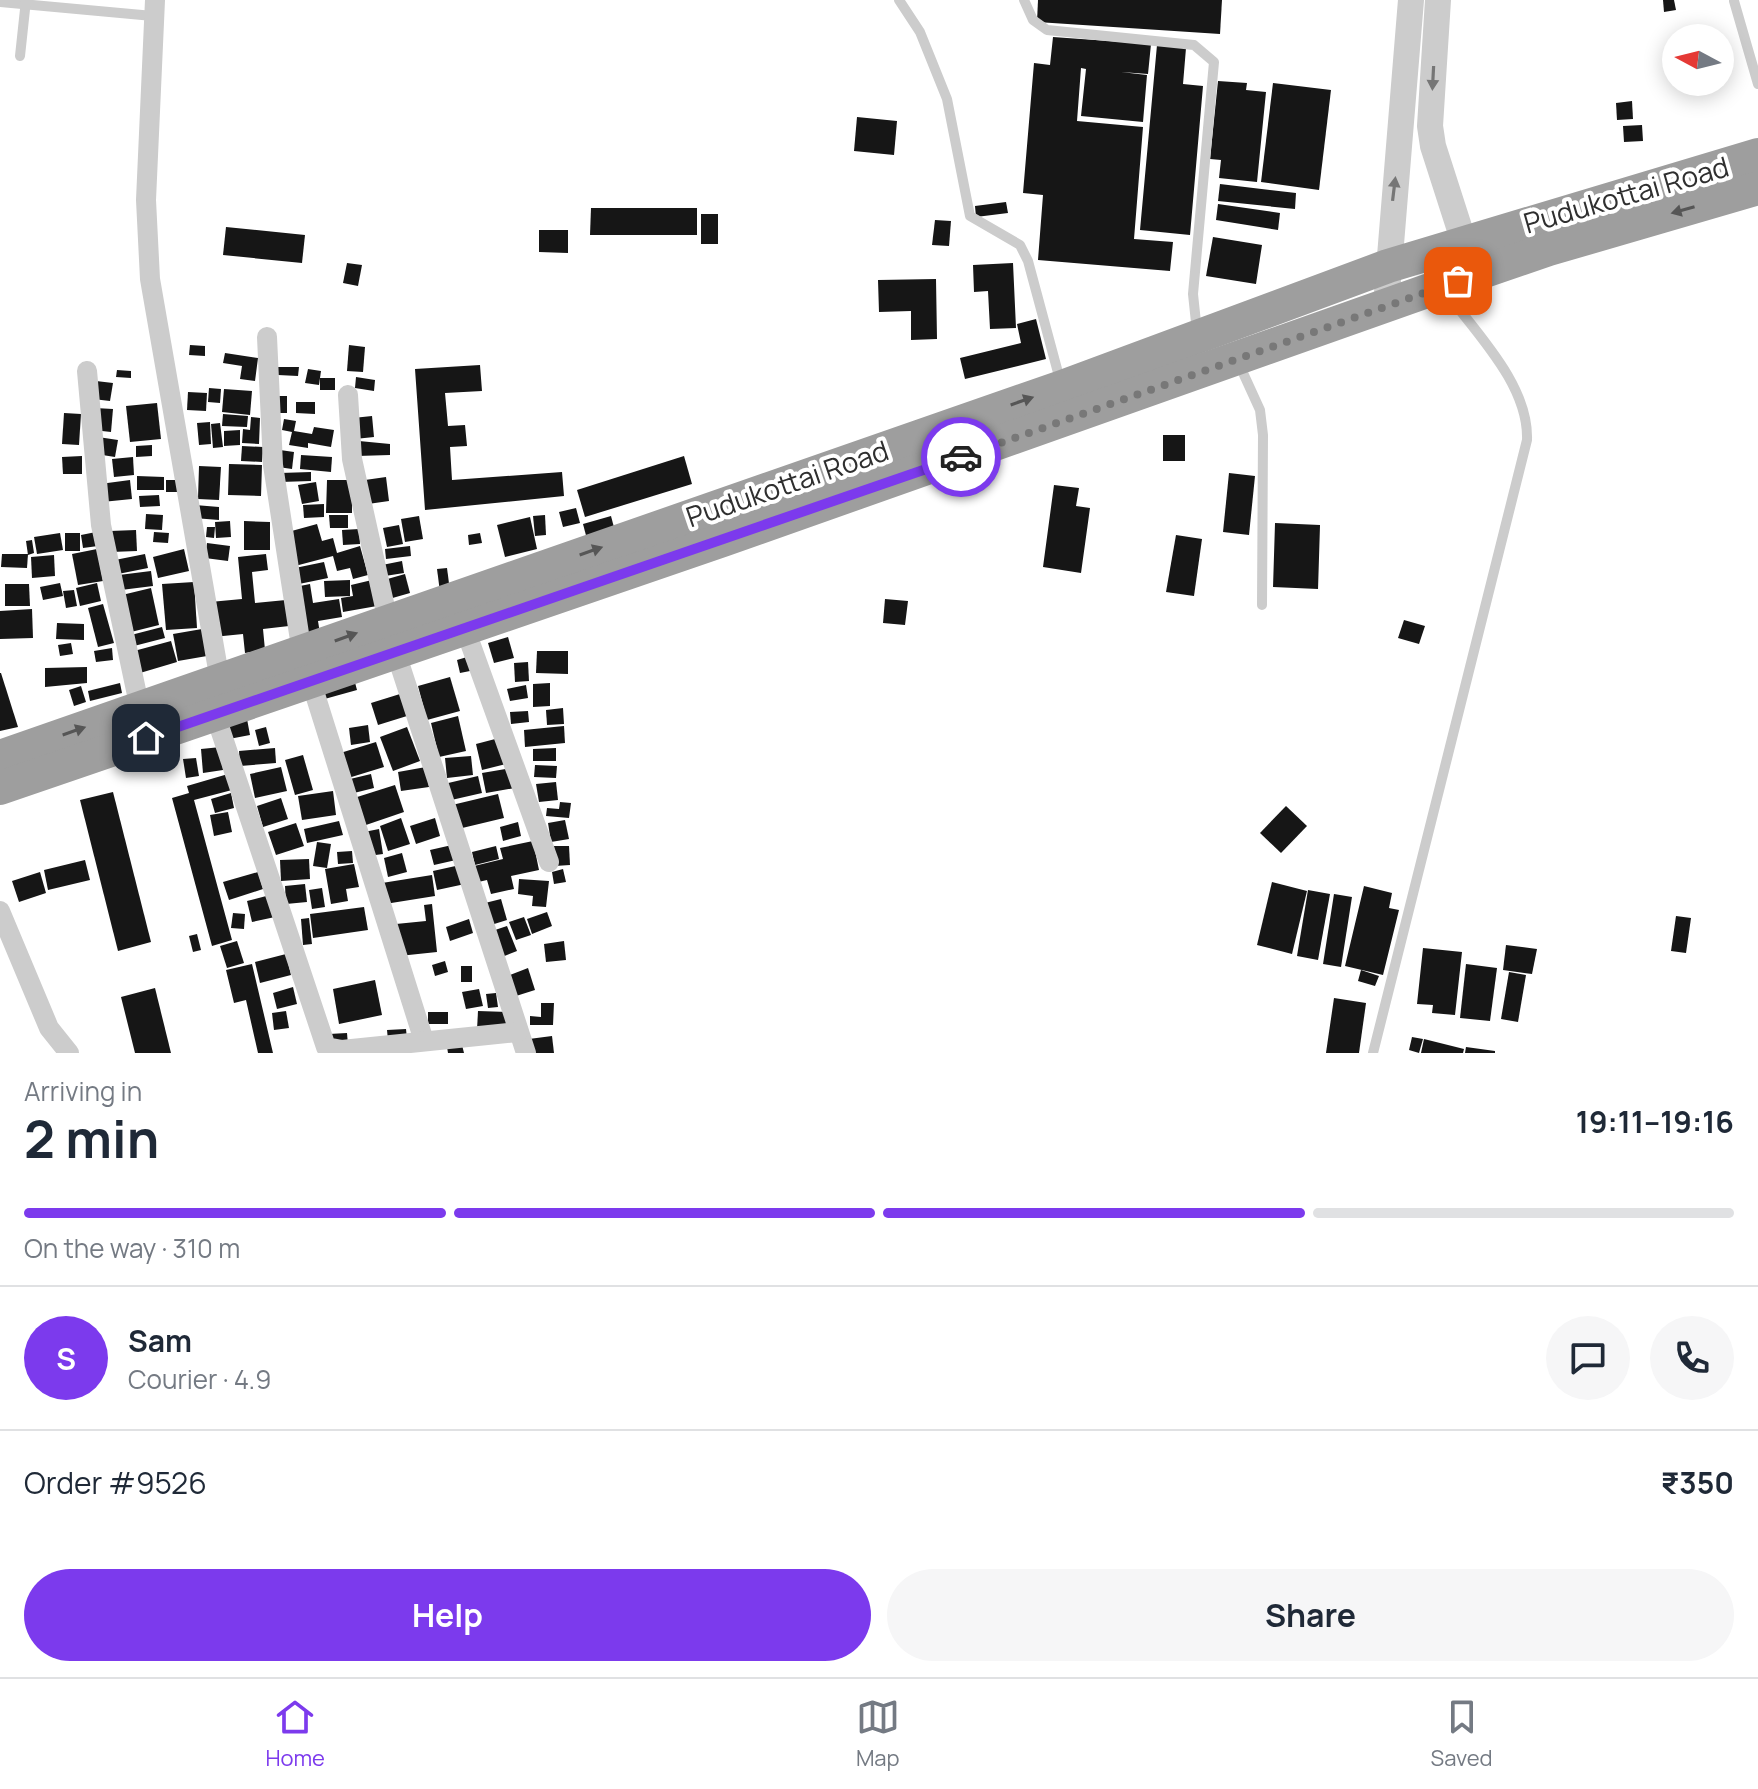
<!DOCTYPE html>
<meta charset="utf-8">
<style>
:root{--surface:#fff;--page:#f6f6f7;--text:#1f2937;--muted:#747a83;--line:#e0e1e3;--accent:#7c3aed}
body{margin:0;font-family:Manrope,sans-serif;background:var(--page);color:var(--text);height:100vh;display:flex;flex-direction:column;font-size:30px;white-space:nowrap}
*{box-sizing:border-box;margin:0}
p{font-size:26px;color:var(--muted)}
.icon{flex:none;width:44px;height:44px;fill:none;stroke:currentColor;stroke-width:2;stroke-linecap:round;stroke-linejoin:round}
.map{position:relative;height:1053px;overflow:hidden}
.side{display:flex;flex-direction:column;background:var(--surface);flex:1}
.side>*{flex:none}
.needle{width:52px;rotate:277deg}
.fabs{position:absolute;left:1662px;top:24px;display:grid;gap:16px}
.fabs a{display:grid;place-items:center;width:72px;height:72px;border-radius:50%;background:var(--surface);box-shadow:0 4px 20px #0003;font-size:40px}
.pin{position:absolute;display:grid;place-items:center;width:68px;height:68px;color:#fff;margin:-34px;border-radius:16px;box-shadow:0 4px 12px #0006}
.courier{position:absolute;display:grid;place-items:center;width:80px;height:80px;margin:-40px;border:6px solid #7c3aed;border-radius:50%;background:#fff;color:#222;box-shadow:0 2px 10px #0007}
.head em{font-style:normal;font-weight:700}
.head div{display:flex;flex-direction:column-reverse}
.head{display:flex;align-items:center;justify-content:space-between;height:136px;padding:0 24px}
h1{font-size:52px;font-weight:700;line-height:60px}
.bar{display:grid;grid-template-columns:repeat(4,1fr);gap:12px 8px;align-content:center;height:96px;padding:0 24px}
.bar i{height:10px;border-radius:6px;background:var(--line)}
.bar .current{background:var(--accent)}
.bar p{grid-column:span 4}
.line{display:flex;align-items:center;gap:20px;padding:0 24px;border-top:2px solid var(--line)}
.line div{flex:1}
.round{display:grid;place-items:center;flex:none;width:84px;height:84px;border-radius:42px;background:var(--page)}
.button{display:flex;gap:16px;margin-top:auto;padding:16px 24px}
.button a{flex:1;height:92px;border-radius:48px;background:var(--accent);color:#fff;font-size:32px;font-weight:700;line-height:92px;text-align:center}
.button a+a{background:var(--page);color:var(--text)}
.tab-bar{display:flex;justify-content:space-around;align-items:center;height:112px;border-top:2px solid var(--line);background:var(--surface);font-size:22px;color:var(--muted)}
.tab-bar a{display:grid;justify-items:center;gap:4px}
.tab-bar .current{color:var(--accent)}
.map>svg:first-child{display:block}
.building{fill:#161616}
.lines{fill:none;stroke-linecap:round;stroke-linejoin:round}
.service{stroke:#ccc;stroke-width:10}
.minor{stroke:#ccc;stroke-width:20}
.tertiary{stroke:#ccc;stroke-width:26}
.trunk{stroke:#9e9e9e;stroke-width:34}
.oneway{fill:#767676}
.oneway2{fill:#565656}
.done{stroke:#787878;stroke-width:8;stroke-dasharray:0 14.4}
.route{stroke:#7c3aed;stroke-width:10}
.labels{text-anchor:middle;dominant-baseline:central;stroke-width:8;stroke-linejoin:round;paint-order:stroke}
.street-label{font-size:28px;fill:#2f2f2f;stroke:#fff}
</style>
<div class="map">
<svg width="1758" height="1053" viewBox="0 0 1758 1053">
<rect width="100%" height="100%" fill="#fff"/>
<g class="building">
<polygon points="1038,0 1222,0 1220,34 1037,22"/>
<polygon points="1663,0 1674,0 1676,10 1664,12"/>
<polygon points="1053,37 1151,44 1148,74 1121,72 1147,75 1143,122 1081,116 1086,69 1081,68 1077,121 1143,127 1134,239 1173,242 1170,271 1038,260 1043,195 1023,193 1034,63 1050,65"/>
<polygon points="1157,45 1186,48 1183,84 1203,86 1190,235 1140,230"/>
<polygon points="1218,81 1247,83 1246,90 1266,92 1257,182 1219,178 1221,160 1210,159"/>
<polygon points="1273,83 1331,90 1319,190 1261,182"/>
<polygon points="1632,101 1633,119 1617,120 1616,103"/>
<polygon points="857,117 897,121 894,155 854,151"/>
<polygon points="1642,125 1643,141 1624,142 1623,126"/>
<polygon points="1220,184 1296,193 1295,209 1218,201"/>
<polygon points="1006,202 1008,213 976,217 975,206"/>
<polygon points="1218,204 1280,213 1278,230 1216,220"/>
<polygon points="591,208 697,208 697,235 590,235"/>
<rect x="701" y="214" width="17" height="30"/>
<polygon points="935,220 951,221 949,246 932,245"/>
<polygon points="226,227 305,235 302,263 223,255"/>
<polygon points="539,230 568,230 568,253 539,252"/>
<polygon points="1213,237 1262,245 1256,284 1206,276"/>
<polygon points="347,263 362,265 358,286 343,283"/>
<polygon points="1013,263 1016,328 990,329 988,291 974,292 973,265"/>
<polygon points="936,279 937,339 911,340 911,311 879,312 878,280"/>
<polygon points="1036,319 1046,359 965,379 960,358 1021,343 1017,324"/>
<polygon points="190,345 205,346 205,356 189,355"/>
<polygon points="349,345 365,347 363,372 347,371"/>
<polygon points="225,353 258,358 255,381 240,379 242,366 223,363"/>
<polygon points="480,365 482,391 445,393 448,426 465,425 467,446 450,447 452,480 562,472 564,496 425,510 415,369"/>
<polygon points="278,367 299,367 298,376 278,375"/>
<polygon points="308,369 321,371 319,385 305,383"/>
<polygon points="117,370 131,371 131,378 116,377"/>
<polygon points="356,377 375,380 374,391 355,388"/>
<rect x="320" y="378" width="15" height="12"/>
<polygon points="96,381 113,383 110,401 93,399"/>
<polygon points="209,388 221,389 220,403 208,402"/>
<polygon points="224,389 252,391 250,415 222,412"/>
<polygon points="188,392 207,393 206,411 187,410"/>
<rect x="274" y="396" width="13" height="17"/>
<polygon points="296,402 315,402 315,414 296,413"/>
<polygon points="157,403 161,439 130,442 126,406"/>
<polygon points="95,408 113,409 111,432 93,430"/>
<polygon points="64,413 81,414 79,445 62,444"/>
<polygon points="223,414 248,416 247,427 222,426"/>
<polygon points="372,416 374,437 355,439 353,418"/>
<polygon points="251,417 260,418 259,444 242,443 243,429 250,430"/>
<polygon points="284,419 296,421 294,431 312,434 314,427 334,430 331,447 308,443 308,448 289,445 292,432 282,430"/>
<polygon points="210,422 211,444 199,445 197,423"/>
<polygon points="220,423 223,447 213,448 211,424"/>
<polygon points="240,430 240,445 224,446 224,431"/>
<rect x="1163" y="435" width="22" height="26"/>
<polygon points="98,437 118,440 115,457 96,454"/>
<polygon points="359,441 390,444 390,455 357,456"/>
<polygon points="152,445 152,456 136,457 136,446"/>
<polygon points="242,446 263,447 262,462 241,461"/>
<polygon points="280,450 294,452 292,469 278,467"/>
<polygon points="301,455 332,457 331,472 300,469"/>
<polygon points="82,456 82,474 63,474 62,457"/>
<polygon points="684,456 692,484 585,517 577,490"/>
<polygon points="133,457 134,475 114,477 112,459"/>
<polygon points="229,464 262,465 261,496 228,495"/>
<polygon points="199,466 221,467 219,500 198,499"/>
<polygon points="311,472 311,481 280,482 280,473"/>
<polygon points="1229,473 1255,476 1249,535 1223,532"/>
<polygon points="137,476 164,477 164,490 137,490"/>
<polygon points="386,477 389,501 368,504 365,480"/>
<polygon points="130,480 132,499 102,502 100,484"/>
<polygon points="166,480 177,480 178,492 166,492"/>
<polygon points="327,480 352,480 352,513 326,513"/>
<polygon points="316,482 319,501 302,504 298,485"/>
<polygon points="1054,485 1079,488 1076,506 1090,508 1081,573 1043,567"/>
<polygon points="159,495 160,506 140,507 139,496"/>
<polygon points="324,504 324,517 304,518 303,505"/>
<polygon points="195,505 219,507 219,520 194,518"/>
<polygon points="576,508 580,523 563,527 559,512"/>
<polygon points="146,514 163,515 162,530 145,529"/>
<polygon points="329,515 348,515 348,528 330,528"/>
<polygon points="545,515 546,535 535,536 533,516"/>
<polygon points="419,516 423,539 405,542 401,519"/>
<polygon points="611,516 616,535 588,543 583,524"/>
<polygon points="530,517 537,549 505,557 497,525"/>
<polygon points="230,521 231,537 216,538 215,522"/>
<polygon points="244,521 270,522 270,550 244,550"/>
<polygon points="1275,523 1320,525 1318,589 1273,587"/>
<polygon points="317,524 322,541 333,538 337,553 360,546 368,575 353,579 350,568 337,571 333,556 295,566 288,532"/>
<polygon points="399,525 403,544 387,547 383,528"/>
<polygon points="207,527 215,527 214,538 206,537"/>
<polygon points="359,529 360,544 343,545 342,530"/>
<polygon points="136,530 137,551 111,552 110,531"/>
<polygon points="96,532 98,546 83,548 81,535"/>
<polygon points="154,532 169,533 168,543 153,542"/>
<polygon points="60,533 63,550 37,554 34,537"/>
<rect x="65" y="533" width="15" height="18"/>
<polygon points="480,533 482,543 469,545 468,535"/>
<polygon points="1176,535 1202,539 1194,596 1166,592"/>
<polygon points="32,540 34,553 28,555 26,541"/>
<polygon points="207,543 230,546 228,561 205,558"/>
<polygon points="410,546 411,556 386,559 385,549"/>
<polygon points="97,549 103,581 78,585 72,554"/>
<polygon points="184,549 189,571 158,578 153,557"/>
<polygon points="2,554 28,554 27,568 1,567"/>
<polygon points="145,554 148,568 118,574 115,560"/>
<polygon points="266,554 268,570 252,572 255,603 286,600 289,626 263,629 265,650 245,653 243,634 213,637 210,602 242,599 238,557"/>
<polygon points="54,555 55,576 32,578 31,557"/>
<polygon points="402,561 404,573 385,576 382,565"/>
<polygon points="324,562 328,578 299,584 295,568"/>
<polygon points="447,568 450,591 440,592 437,569"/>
<polygon points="151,571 153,586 121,590 119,575"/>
<polygon points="405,574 410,593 389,599 384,580"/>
<polygon points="350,580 350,596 325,597 324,581"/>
<polygon points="372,580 377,606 343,612 341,598 353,596 351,585"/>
<polygon points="194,582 197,628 166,630 162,584"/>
<polygon points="60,583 63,596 43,600 40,587"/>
<polygon points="97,583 101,601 80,606 76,588"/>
<polygon points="5,584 29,584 30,606 5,606"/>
<polygon points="310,584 313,603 339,599 342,617 318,621 321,640 309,641 300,586"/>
<polygon points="151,588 159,625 131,632 122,595"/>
<polygon points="74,590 77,606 66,608 63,591"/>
<polygon points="885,599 908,601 905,625 883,623"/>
<polygon points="103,604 114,643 98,647 88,608"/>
<polygon points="32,609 33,638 0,639 0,611"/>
<polygon points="1404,620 1425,626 1419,644 1398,638"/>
<polygon points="57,623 84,624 84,640 56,639"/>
<polygon points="162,627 165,638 134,646 131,635"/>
<polygon points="202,629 207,656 178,661 173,634"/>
<polygon points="508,637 514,658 494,663 488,643"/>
<polygon points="171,641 177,662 140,673 134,651"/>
<polygon points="71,643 73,654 60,656 58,645"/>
<polygon points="112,648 113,660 96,662 94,651"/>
<polygon points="537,651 568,651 568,674 536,673"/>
<polygon points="467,657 470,671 460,673 457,660"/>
<polygon points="528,662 529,681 515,682 514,663"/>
<polygon points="87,667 87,683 45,687 45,668"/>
<polygon points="1,673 18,727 0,731 0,673"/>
<polygon points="353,675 357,690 321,700 317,685"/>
<polygon points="450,677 460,711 427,720 418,686"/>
<polygon points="120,683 122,693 90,701 88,691"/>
<polygon points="550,683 550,706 533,707 533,684"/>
<polygon points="526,685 528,698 510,701 507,689"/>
<polygon points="81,686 86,702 74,706 69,690"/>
<polygon points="400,694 407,716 378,725 371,703"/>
<polygon points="563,708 564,724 547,725 546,710"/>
<polygon points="528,711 529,722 511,724 510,712"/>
<polygon points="458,716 466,751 439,757 431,723"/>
<polygon points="247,719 250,735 229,739 226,723"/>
<polygon points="368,725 370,742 351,745 349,728"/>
<polygon points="564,726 565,743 525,747 524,730"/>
<polygon points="266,727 270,743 259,746 255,730"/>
<polygon points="407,727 420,761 393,771 380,737"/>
<polygon points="499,738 506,764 482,770 476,744"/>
<polygon points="376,742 384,767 345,779 337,754"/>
<polygon points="221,747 223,770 203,773 201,749"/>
<polygon points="275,748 276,763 240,766 239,751"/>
<polygon points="556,748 556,761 533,761 533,749"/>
<polygon points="303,755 313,790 295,795 285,760"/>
<polygon points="471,756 473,775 447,778 445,758"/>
<polygon points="196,758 199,776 186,778 183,759"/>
<polygon points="535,765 557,766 556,778 534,777"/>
<polygon points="281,767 287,791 255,798 250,774"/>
<polygon points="426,767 429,787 401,791 398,772"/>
<polygon points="511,768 515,788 486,793 482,773"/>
<polygon points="228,774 232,790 194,800 232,940 212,946 172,798 189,793 187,786"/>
<polygon points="371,774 374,788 350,794 346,780"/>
<polygon points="478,776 482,793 447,801 444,784"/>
<polygon points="556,782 558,800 539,802 536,784"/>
<polygon points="395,785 404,812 363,826 354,798"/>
<polygon points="333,791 336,815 302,820 298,796"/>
<polygon points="113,792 151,942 118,951 80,800"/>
<polygon points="231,793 234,808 215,813 211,799"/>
<polygon points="498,794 504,818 458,829 452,805"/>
<polygon points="281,798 288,819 263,827 257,806"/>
<polygon points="560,802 571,803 569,818 546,816 547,808 559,809"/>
<polygon points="1286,806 1307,826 1281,853 1260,833"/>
<polygon points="228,812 232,832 214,836 210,815"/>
<polygon points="401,818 410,844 388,851 380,826"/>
<polygon points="435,818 440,836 416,844 410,826"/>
<polygon points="565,820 569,839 551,842 548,823"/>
<polygon points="339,821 343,835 307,843 304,829"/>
<polygon points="518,822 521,836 503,841 500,827"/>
<polygon points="296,823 304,846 276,855 268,832"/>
<polygon points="379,829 383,854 368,856 364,832"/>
<polygon points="533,841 539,870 511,876 514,889 491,894 487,880 474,883 470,867 503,859 500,848"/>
<polygon points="317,842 331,844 327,868 313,866"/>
<polygon points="452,845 456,860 434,865 430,850"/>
<polygon points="496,846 499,859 475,865 472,852"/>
<polygon points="554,846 569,846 570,865 555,866"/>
<polygon points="352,851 353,863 338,864 337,852"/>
<polygon points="402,853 407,872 388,877 384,858"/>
<polygon points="309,859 310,879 281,881 280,860"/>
<polygon points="85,860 90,880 48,890 44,870"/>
<polygon points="354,864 359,887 346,889 348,901 331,904 325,869"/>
<polygon points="460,865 465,884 437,890 433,871"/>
<polygon points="563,869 566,882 554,884 552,872"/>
<polygon points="40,872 46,893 19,902 12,881"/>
<polygon points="258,872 263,889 229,900 223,882"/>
<polygon points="432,875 435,896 385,904 382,883"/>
<polygon points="519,879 549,881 546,907 532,906 533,896 518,894"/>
<polygon points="1272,882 1307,891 1292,954 1257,945"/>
<polygon points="305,884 307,902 286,904 285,886"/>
<polygon points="1364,886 1392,893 1389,908 1399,910 1383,975 1345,966"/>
<polygon points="322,888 325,907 312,909 309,890"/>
<polygon points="1308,890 1330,894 1318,960 1297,956"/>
<polygon points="1334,894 1352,897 1341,967 1323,964"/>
<polygon points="270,895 275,917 252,922 247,901"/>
<polygon points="501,899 507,920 491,925 485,903"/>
<polygon points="432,904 437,952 399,956 396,924 426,921 424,905"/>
<polygon points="364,907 368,930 313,938 310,914"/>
<polygon points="547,912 552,926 532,934 527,919"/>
<polygon points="233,913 245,914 244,929 231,928"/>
<polygon points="1676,916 1691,918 1686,953 1671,951"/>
<polygon points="524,917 531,935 516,940 509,922"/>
<polygon points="309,918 312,944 303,945 301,919"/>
<polygon points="469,919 473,933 450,941 446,927"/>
<polygon points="507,926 517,951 502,957 492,931"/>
<polygon points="197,934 201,950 193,952 189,936"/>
<polygon points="237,941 244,963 227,968 220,946"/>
<polygon points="564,941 566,960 546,962 544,944"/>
<polygon points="1506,945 1537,949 1532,974 1503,970"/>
<polygon points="1423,948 1462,952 1455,1015 1432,1013 1433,1005 1417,1004"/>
<polygon points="286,954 291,975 260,983 255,962"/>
<polygon points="445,961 448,972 435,976 432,965"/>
<polygon points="252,964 273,1053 258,1053 246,1000 234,1003 226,970"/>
<polygon points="1466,964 1497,968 1490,1021 1460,1018"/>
<rect x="461" y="966" width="11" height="16"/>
<polygon points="528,968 535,990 516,996 510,975"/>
<polygon points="1361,970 1379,976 1375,986 1358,981"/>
<polygon points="1509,972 1526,975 1518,1022 1501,1019"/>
<polygon points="375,980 382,1015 339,1024 333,989"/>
<polygon points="293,987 297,1004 277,1009 273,993"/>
<polygon points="155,988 171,1053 135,1053 121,997"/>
<polygon points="479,989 483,1006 466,1009 462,992"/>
<polygon points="496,993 498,1007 488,1008 486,994"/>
<polygon points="1334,998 1366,1003 1359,1053 1326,1053"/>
<polygon points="541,1003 554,1003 553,1025 530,1025 530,1016 541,1017"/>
<polygon points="286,1011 289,1028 274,1030 272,1013"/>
<polygon points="478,1011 508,1012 507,1031 477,1030"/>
<rect x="428" y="1012" width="20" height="12"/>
<polygon points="406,1029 407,1039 388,1040 387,1030"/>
<polygon points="347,1033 348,1045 330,1047 329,1034"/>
<polygon points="552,1036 554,1053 530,1053 529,1039"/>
<polygon points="1412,1037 1423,1039 1419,1053 1409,1050"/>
<polygon points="1424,1039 1464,1049 1463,1053 1421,1053"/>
<polygon points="462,1045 464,1053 448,1053 447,1047"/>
<polygon points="1466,1047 1495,1051 1495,1053 1465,1053"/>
</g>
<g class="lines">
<g class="service">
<polyline points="899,0 920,32 947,99 970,216 1020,245 1028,261 1060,380"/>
<polyline points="1024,0 1033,20 1047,30 1194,45 1214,62 1193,294 1197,332"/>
<polyline points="1734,1 1758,84"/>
<polyline points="0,2 153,16"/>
<polyline points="20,56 26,0"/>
<polyline points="1239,364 1260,410 1263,435 1262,605"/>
<path d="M1373,1053L1527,440C1529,385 1476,333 1445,291"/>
</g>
<g class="minor">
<polyline points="155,0 146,200 150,279 220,681"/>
<polyline points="267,337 273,465 302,653 424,1041"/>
<polyline points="87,371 101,525 140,709"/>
<polyline points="348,395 352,459 388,621"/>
<polyline points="464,626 549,862"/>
<polyline points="395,650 526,1053"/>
<polyline points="215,714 326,1047 342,1050 518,1032"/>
<polyline points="0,911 49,1028 69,1053"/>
</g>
<g class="tertiary">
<polyline points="1438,0 1430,126 1433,146 1469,258"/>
<polyline points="1386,305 1411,0"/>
</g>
<g class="trunk">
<polyline points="0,757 1062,387 1388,266 1758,155"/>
<polyline points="0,788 723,540 1441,286 1549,249 1758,188"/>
</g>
</g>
<defs><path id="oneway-solid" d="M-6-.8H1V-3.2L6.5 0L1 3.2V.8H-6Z" transform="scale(2)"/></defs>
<g class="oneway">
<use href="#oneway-solid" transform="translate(1433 78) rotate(93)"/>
<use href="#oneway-solid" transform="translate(1394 189) rotate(-83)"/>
</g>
<g class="oneway2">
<use href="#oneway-solid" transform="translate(1683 210) rotate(164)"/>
<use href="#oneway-solid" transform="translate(1022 401) rotate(-19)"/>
<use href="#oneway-solid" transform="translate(591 551) rotate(-19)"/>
<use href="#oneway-solid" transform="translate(346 637) rotate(-20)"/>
<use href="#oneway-solid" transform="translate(74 731) rotate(-19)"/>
</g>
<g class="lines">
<polyline class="done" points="961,457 1458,281"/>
<polyline class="route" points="146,738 961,457"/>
</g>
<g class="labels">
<g class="street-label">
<text transform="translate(1626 194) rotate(-16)">Pudukottai Road</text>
<text transform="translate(787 483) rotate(-19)">Pudukottai Road</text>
</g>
</g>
</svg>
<div class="fabs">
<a><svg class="needle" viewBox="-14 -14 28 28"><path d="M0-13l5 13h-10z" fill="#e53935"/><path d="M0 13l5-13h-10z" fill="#747a83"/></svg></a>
</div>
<div class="pin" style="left:1458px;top:281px;background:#ea580c"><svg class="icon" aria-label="bag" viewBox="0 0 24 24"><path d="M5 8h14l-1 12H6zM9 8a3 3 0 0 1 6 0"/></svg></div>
<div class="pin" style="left:146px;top:738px;background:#1f2937"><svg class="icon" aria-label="home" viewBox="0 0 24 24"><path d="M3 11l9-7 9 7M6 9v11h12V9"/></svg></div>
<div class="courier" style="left:961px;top:457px"><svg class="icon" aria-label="car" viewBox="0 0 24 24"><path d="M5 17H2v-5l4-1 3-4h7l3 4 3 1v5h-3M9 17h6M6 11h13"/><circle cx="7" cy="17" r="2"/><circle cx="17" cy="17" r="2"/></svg></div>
</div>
<section class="side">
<div class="head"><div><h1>2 min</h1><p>Arriving in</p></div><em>19:11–19:16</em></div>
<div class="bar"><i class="current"></i><i class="current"></i><i class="current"></i><i></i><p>On the way · 310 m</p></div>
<div class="line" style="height:144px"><b class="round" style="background:var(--accent);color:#fff">S</b><div><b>Sam</b><p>Courier · 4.9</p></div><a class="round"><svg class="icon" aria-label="chat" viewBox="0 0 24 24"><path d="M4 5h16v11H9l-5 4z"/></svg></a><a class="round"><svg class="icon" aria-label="phone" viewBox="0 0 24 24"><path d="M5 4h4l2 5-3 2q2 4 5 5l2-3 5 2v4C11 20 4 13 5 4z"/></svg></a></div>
<div class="line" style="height:104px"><div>Order #9526</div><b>₹350</b></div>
<div class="button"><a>Help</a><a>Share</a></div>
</section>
<nav class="tab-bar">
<a class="current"><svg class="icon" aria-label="home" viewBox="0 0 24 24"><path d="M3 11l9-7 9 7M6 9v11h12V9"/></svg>Home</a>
<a><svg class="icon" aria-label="map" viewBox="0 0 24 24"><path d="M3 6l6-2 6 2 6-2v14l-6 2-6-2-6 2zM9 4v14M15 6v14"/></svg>Map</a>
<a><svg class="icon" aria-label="saved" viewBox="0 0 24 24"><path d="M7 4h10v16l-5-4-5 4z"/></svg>Saved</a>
</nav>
